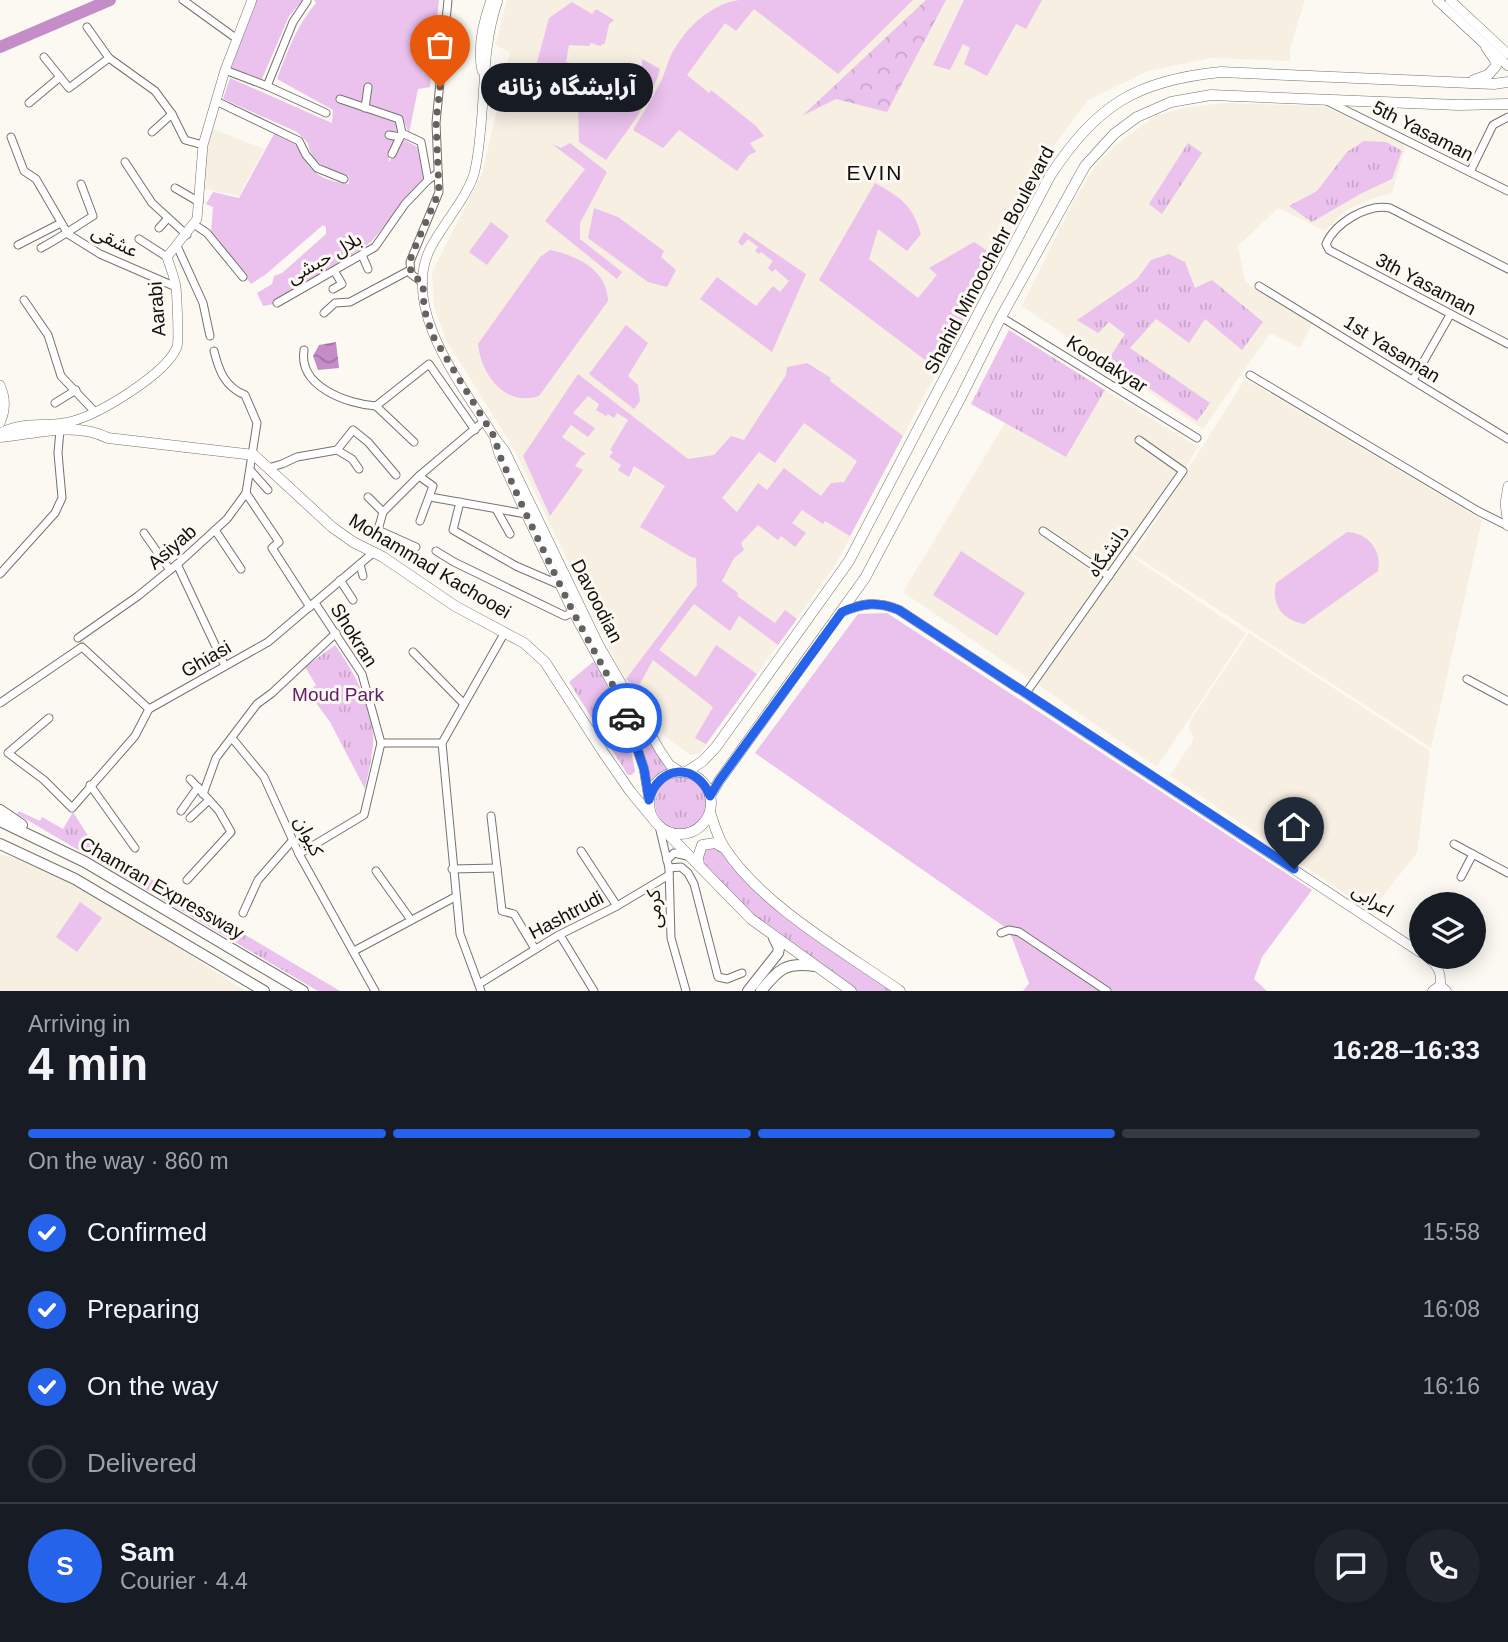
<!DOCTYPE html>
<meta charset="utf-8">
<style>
:root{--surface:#171b24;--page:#20242c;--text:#f1f3f6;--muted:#9ea1a6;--line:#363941;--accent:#2563eb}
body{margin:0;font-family:Helvetica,"Noto Sans Arabic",sans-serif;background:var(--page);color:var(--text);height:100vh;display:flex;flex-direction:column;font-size:26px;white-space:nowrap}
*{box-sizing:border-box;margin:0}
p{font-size:23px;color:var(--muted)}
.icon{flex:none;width:38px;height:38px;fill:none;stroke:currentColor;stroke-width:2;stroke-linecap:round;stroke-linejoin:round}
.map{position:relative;height:991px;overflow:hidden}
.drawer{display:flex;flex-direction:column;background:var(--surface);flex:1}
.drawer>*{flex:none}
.tools{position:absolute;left:1409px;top:892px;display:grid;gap:14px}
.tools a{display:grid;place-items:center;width:77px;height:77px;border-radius:50%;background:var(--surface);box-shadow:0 4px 18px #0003;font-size:35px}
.pin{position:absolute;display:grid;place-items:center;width:60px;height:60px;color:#fff;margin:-72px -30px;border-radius:50% 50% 50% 0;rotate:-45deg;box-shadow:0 0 7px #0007}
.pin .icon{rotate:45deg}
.courier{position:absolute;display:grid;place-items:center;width:70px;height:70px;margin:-35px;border:5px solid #2563eb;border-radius:50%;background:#fff;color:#222;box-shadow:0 2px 9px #0007}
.bubble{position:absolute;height:49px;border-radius:24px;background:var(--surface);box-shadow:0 4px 18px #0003;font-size:23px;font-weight:800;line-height:49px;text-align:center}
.summary em{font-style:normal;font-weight:800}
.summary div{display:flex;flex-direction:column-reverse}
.summary{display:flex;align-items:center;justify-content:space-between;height:119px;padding:0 28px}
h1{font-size:46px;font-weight:800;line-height:52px}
.bar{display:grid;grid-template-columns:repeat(4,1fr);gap:10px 7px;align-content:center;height:84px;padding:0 28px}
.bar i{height:9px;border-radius:5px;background:var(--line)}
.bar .selected{background:var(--accent)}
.bar p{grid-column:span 4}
.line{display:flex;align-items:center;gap:18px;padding:0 28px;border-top:2px solid var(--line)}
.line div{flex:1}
.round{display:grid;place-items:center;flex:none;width:74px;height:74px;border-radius:37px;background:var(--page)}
ol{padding:0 28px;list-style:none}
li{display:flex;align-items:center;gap:21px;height:77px}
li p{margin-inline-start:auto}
li .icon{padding:7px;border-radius:50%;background:var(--accent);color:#fff;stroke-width:4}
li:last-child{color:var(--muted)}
li i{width:38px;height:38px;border:4px solid var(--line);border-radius:50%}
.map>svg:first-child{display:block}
.built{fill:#f6efe2}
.grass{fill:url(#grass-tufts)}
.forest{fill:url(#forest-crowns)}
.garden{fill:#eac2ed;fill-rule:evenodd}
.water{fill:url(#water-waves)}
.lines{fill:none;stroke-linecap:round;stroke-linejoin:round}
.river{stroke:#c48dc8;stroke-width:12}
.minor-casing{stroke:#75736d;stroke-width:9}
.tertiary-casing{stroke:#75736d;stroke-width:10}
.secondary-casing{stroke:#75736d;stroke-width:11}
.trunk-casing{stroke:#75736d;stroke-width:12}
.minor{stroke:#fff;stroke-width:7}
.tertiary{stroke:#fff;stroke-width:9}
.secondary{stroke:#fff;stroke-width:10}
.trunk{stroke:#fff;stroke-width:10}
.done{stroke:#63625e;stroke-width:7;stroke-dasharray:0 12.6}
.route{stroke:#2563eb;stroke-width:9}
.labels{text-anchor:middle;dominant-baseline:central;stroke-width:6;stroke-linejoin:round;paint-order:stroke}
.street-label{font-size:19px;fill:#11100e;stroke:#fcf9f3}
.park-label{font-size:19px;fill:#622068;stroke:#fcf9f3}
.neighbourhood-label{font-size:21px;letter-spacing:2px;fill:#11100e;stroke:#fcf9f3}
</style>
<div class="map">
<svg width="1508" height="991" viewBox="0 0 1508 991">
<defs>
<pattern id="grass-tufts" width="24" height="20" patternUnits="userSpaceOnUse" patternTransform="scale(1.75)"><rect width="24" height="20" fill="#eac2ed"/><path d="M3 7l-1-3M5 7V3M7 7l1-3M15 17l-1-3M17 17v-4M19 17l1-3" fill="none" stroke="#c8a6ca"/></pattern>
<pattern id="forest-crowns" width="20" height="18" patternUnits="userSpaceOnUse" patternTransform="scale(1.75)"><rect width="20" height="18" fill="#eac2ed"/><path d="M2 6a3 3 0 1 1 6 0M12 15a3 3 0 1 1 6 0" fill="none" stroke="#c8a6ca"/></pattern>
<pattern id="water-waves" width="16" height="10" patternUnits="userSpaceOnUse" patternTransform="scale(1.75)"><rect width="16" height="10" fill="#c48dc8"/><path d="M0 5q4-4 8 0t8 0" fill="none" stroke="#9e72a1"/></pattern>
</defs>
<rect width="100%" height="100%" fill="#fcf9f3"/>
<g class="built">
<polygon points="507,0 1305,0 1290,48 1290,61 1210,58 1148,71 1088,100 1045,158 997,257 836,564 700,753 690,755 666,737 621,672 514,449 445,338 434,306 432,272 482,174 510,53 496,45"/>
<polygon points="1224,103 1324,106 1406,144 1392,193 1371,199 1346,210 1325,231 1278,208 1238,246 1245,282 1312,323 1300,348 1270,333 1203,429 1022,306 1075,198 1097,164 1117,144 1155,116 1183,108"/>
<polygon points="213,129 264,149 239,196 204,189 207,144"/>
<polygon points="1245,379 1482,520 1431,748 1134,555"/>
<polygon points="1105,390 1198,447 1131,556 1246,633 1157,767 903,592 1005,423 1066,457"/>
<polygon points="1249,633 1430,751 1417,853 1371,911 1170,775 1194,739 1189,728 1190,721"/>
<polygon points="0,854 33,863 140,923 245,991 0,991"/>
</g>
<g class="grass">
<polygon points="1364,141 1386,142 1402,151 1392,179 1362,193 1312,222 1289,206 1317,191 1347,152"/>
<polygon points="1188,143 1202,153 1162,214 1149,204"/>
<polygon points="1169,254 1185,262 1195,288 1212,280 1263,322 1242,350 1205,319 1189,343 1156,319 1130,348 1210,403 1197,421 1108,360 1125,334 1109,322 1098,333 1077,320 1137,279 1151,260"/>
<polygon points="1009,330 1105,390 1066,457 971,404"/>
<path d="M335,645C354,672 370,701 373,735C374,752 368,773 365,789L330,722L308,692L316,685L305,667Z"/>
<path d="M594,661C616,701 627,725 635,771L632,775H628L569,682Z"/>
<polygon points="630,710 639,720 670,770 656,776 650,786 642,748"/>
<circle cx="681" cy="803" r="26"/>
<polygon points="19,811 40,821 42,817 63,829 73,812 94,845 340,991 318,991 17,814"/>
<polygon points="712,845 723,850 742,874 896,991 855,991 742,907 703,866 702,860 705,847"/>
</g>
<polygon class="forest" points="926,0 946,0 887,112 836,99 802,116"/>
<g class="garden">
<polygon points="255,0 303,0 289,16 262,79 231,69"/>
<path d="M314,0H439L430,87L418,89L409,133L402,116L339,96L337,100L397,122C398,140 387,150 389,162L403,139L417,147L425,177L371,242L279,303L263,306L257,293L272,284L274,276L282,273L326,234V227L323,225L265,275L251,284L211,232L213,207L206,204L213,192L239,198L274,134L298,146C307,171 321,181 349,184V176C332,170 310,164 308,143L297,132L223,99L230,78L332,123L333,110L277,79C287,52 297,25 316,3Z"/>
<path d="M739,0H913L838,74L754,9L736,31L725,23L687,75L709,93L711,90L756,126L764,136L750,143L756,152L749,155L737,171L679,130L663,148L633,130C642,115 652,99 660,83C666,72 668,58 675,48C689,25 712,4 739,0Z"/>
<polygon points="964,0 1042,0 1026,29 1016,24 987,76 964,64 970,48 963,44 950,70 933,65"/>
<path d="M572,2L592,14L596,9L614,20L609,24L605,43L600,46L591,43L589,46L569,45L566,62L581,65L577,74L584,90L606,91L616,80L618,67L642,68V59L660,69C651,102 626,132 606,160L579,142L578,105H574V101H568L567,98L551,97L556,85L534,73L549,18Z"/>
<polygon points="570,143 607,172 580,223 580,239 622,272 617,279 545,221 585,169 552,144 561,148"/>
<path d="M875,183C901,198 912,204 921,234L907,251L878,229L869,259L918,298L937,275L929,268L974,242L997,257L938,369L945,375L819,280Z"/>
<polygon points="594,208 618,217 664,251 661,257 676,270 667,287 648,282 588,238"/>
<polygon points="491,222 509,236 487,265 469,252"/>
<polygon points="744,232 806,274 772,352 700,299 717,277 756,306 773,286 780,292 789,281 775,269 772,272 768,268 773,261 761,252 759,254 755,251 758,247 748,239 742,246 738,242"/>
<path d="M550,250C578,256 607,270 608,301L539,396C505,407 481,375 478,344L540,257Z"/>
<polygon points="626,325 648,343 628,376 638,385 640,401 634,409 589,374"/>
<path d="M807,363L831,378L830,381L903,436L850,536L825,521L823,524L802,510L792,523L806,533L795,547L781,536L778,540L758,525L741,543L744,550L734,558L722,581L738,593L737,596L775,623L785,610L797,619L778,645L739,616L730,631L694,604L659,650L696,677L716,645L757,674L706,744L695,738L713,707L653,660L637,689L626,679L697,585L696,558L691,557L640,527L665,486L634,466L629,477L618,470L621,465L609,457L613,452L610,450L628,420L617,413L614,418L608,414L606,416L596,410L599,404L588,396L573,413L595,428L588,437L571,425L562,437L586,454L582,456L575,466L583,470L550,516L523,456L578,374L688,459L714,455L731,436L744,440L786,375L787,367ZM804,423L857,461L844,482L831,483L821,496L784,468L767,490L758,483L737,512L722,498L759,452L775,463Z"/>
<path d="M1347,532C1368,533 1382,550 1378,571L1304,624C1282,620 1271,604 1276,583Z"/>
<polygon points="961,551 1025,593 997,636 933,595"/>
<polygon points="887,613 1312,890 1262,957 1254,979 1267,991 1023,991 1029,983 1009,930 755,753 858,614"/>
<polygon points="80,902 102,918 77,952 56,937"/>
</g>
<polygon class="water" points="336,342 339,368 318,370 313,356 319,345"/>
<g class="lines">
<polyline class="river" points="0,47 110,0"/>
<defs>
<g id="minor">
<polyline points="183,0 237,39"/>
<polyline points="87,27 109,58 155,91 172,114 185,140 203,145"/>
<polyline points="44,57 69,88 109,58"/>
<polyline points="225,70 267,86 293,22 307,1"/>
<polyline points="267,86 326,113"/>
<polyline points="340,99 399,119 402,133"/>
<polyline points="216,101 299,141 306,155 317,168 344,179"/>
<polyline points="1327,101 1508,191"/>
<polyline points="29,103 60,77"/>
<polyline points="365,108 368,87"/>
<polyline points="152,132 172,114"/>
<polyline points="402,133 421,142 428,180"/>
<polyline points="389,135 400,137"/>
<polyline points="11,137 24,171 36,179 68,234 100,254 176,287"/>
<polyline points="392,154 402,133"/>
<polyline points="125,162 152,203 187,235"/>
<polyline points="1470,172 1493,125 1508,117"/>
<polyline points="175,188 199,202"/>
<polyline points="195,225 207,233 243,277"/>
<polyline points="159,228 168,218"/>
<polyline points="139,239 167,257"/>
<polyline points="18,245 61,223"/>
<polyline points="177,246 203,303 210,336"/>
<path d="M41,248C60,238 75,227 93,216L81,184"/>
<polyline points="362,255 368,269"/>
<path d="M1508,269L1390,208C1368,203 1335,223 1326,244L1329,250L1508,344"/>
<polyline points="423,283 411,274 410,262 439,192 436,123 448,0"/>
<polyline points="1259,286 1508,439"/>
<polyline points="333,289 342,284 335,272"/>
<polyline points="24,300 48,335 61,376 95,412"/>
<polyline points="277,303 375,247 405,204 428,180 438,173"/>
<polyline points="324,313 335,303 350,302 410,270"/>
<polyline points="1001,317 1197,438"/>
<path d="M304,350C298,387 348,404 376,406"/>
<polyline points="1250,375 1478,511 1508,526"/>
<polyline points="1413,380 1450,315"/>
<polyline points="55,403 76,390"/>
<polyline points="376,406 429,364 475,430"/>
<polyline points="376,406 414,442"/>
<polyline points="337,450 352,459 359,469"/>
<polyline points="268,468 282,464 297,457 337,450 353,430 368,442 396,475"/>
<polyline points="251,471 268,490"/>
<polyline points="419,476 433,486 420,521"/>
<polyline points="246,493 279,542 272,548 310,607"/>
<polyline points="368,497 383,512"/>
<polyline points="430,497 526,514"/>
<polyline points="460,502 453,530 516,566 560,585"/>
<polyline points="496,509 510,534"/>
<polyline points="215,530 241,569"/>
<polyline points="1043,531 1109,576"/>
<polyline points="144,533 170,570"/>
<polyline points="416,547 378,530 383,512 419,476 484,421"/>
<polyline points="436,551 454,562 565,616 573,612"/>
<polyline points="177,564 225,666"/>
<polyline points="360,564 363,576"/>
<polyline points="0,574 55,513 62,498 58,453 60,430"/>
<polyline points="340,580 353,600"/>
<path d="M78,638L138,596L181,561L227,519L246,493L257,423L245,395C225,387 219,371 214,351"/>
<polyline points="413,652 463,703"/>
<polyline points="1467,679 1508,701"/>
<polyline points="1026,693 1183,471 1139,440"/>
<polyline points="0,703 82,647 149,709"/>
<polyline points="49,718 8,753 44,780 72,808 135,736 149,709 268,642 374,552"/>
<polyline points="232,738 264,777 299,854 375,991"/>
<polyline points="381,743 442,743"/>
<polyline points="90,785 135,848"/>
<polyline points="203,794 216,758 257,704 272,693 336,633"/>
<polyline points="181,811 198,787"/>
<polyline points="491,816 502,911 514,914 535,949"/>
<polyline points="190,818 209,800"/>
<polyline points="659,826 669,868 671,938 686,991"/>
<polyline points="1454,844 1508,873"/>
<polyline points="581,851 617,906"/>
<polyline points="299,854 364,815 381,743 362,674 315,603"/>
<polyline points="667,860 674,853 687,856"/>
<polyline points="669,868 681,867 688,873 694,884 718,977 727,979 742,973"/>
<polyline points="452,869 497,868"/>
<polyline points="376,871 411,920"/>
<polyline points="1461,877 1473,854"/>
<polyline points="187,880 231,832 219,811 190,779"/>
<polyline points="243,913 258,880 292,841"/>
<polyline points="1001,933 1009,930 1019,932 1107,991"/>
<polyline points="560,935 594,991"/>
<polyline points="354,951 455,897"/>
<polyline points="479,984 557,936 617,906 669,875"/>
<polyline points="481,991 460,934 442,743 505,632"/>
</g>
<g id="tertiary">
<path d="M498,0C479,54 487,114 475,170C470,194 442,225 430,249C400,310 464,388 495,438L505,451L599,645L661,752L670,765L681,772"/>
<polyline points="1437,0 1508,66"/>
<polyline points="1450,0 1508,54"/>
<path d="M482,71C477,48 483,22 491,0"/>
<path d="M0,385C6,398 6,410 0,423"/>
<path d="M0,433C23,420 49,428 73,421C101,413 166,374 177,347C179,341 177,297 176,288C175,278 170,267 167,257L197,219L203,145L225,70L252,0"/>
<polyline points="495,440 499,454 526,514 573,612 622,702 644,769 649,800"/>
<polyline points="1508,486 1505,503 1508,526"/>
<path d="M842,612C862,603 878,601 899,610L1421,953"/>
<path d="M1427,957C1438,966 1442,973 1440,986"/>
</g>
<g id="secondary">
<polyline points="1474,80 1488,75 1496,66 1495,60 1486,47"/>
<path d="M0,437C35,434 75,421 108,438L254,455L332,527L353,542L383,557L455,606L524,643L545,662L603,752L630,791L654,820"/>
<path d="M686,772L703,761L716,747L849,561L1050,176C1096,105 1137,80 1221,72L1494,84L1508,82"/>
<circle cx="680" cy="803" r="31"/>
<polyline points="710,796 719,781 865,578 961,397 1001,317 1085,166 1114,134 1137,117 1171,102 1211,95 1458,105 1508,104"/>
<path d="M710,812C714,824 717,836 724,847C761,905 843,951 900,991"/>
<polyline points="664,830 751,919 851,991"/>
<polyline points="699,866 698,857 702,845 715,843 724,848"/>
<polyline points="1433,991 1440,986 1446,991"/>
</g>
<g id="trunk">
<polyline points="0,810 22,825"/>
<polyline points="0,821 85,862 303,991"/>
<polyline points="0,844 75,879 264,991"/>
<polyline points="748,991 778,953 779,948 774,938"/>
<path d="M761,991C779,969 785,962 815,966"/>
</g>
</defs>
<use href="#minor" class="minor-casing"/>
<use href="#tertiary" class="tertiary-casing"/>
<use href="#secondary" class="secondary-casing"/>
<use href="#trunk" class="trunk-casing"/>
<use href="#minor" class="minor"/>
<use href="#tertiary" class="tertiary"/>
<use href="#secondary" class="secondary"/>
<use href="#trunk" class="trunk"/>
</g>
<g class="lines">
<polyline class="done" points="440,87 436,122 439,192 412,254 410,262 411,274 423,283 424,309 433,336 495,438 499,454 526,514 573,612 622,702 627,718"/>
<path class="route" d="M627,718L644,769L649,800C658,765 697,762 710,796L719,781L842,612C862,603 878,601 899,610L1294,869"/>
</g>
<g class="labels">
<g class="street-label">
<text transform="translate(1423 131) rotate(27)">5th Yasaman</text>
<text transform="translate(115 241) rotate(27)">عشقی</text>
<text transform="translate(324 258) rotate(-30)">بلال حبشی</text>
<text transform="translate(989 260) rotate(-62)">Shahid Minoochehr Boulevard</text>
<text transform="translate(1426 284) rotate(28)">3th Yasaman</text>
<text transform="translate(157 309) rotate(-94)">Aarabi</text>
<text transform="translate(1392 349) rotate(32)">1st Yasaman</text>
<text transform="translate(1107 364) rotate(32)">Koodakyar</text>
<text transform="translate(172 547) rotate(-41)">Asiyab</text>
<text transform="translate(1108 551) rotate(-55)">دانشگاه</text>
<text transform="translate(430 566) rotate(31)">Mohammad Kachooei</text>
<text transform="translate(597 601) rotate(63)">Davoodian</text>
<text transform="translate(354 635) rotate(58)">Shokran</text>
<text transform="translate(206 659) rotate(-30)">Ghiasi</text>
<text transform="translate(309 836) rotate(64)">کیوان</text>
<text transform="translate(162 888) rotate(30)">Chamran Expressway</text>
<text transform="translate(1373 900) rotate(33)">اعرابی</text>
<text transform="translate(654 909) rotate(-92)">کرمی</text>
<text transform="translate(566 915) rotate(-28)">Hashtrudi</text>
</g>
<g class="park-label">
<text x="338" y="694">Moud Park</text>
</g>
<g class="neighbourhood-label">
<text x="875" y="172">EVIN</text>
</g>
</g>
</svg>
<div class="tools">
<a><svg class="icon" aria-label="layers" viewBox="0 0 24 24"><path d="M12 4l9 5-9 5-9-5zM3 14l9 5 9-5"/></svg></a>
</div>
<div class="pin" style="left:440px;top:87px;background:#ea580c"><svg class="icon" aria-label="bag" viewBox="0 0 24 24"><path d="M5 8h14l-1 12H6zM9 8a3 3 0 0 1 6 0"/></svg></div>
<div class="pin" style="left:1294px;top:869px;background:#1f2937"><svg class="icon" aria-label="home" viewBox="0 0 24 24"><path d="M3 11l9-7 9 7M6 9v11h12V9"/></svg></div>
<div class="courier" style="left:627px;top:718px"><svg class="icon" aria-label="car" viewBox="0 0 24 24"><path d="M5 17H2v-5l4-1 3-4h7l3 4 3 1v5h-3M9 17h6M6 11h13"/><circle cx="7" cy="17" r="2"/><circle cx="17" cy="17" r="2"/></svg></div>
<div class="bubble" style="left:481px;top:63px;width:172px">آرایشگاه زنانه</div>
</div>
<section class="drawer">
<div class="summary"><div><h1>4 min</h1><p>Arriving in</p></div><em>16:28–16:33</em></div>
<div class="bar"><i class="selected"></i><i class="selected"></i><i class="selected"></i><i></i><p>On the way · 860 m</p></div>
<ol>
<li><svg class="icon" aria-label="check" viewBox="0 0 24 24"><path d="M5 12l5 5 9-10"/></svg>Confirmed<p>15:58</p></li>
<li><svg class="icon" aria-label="check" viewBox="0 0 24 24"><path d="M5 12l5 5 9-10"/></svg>Preparing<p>16:08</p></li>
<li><svg class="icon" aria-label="check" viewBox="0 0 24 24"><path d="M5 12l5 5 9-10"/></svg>On the way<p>16:16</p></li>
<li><i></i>Delivered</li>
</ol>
<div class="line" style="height:126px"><b class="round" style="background:var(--accent);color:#fff">S</b><div><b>Sam</b><p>Courier · 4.4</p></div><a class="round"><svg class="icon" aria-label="chat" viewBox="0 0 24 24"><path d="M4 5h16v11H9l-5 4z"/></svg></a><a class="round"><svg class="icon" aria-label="phone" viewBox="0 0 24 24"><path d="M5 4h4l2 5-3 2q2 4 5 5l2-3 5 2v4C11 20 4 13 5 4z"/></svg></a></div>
</section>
